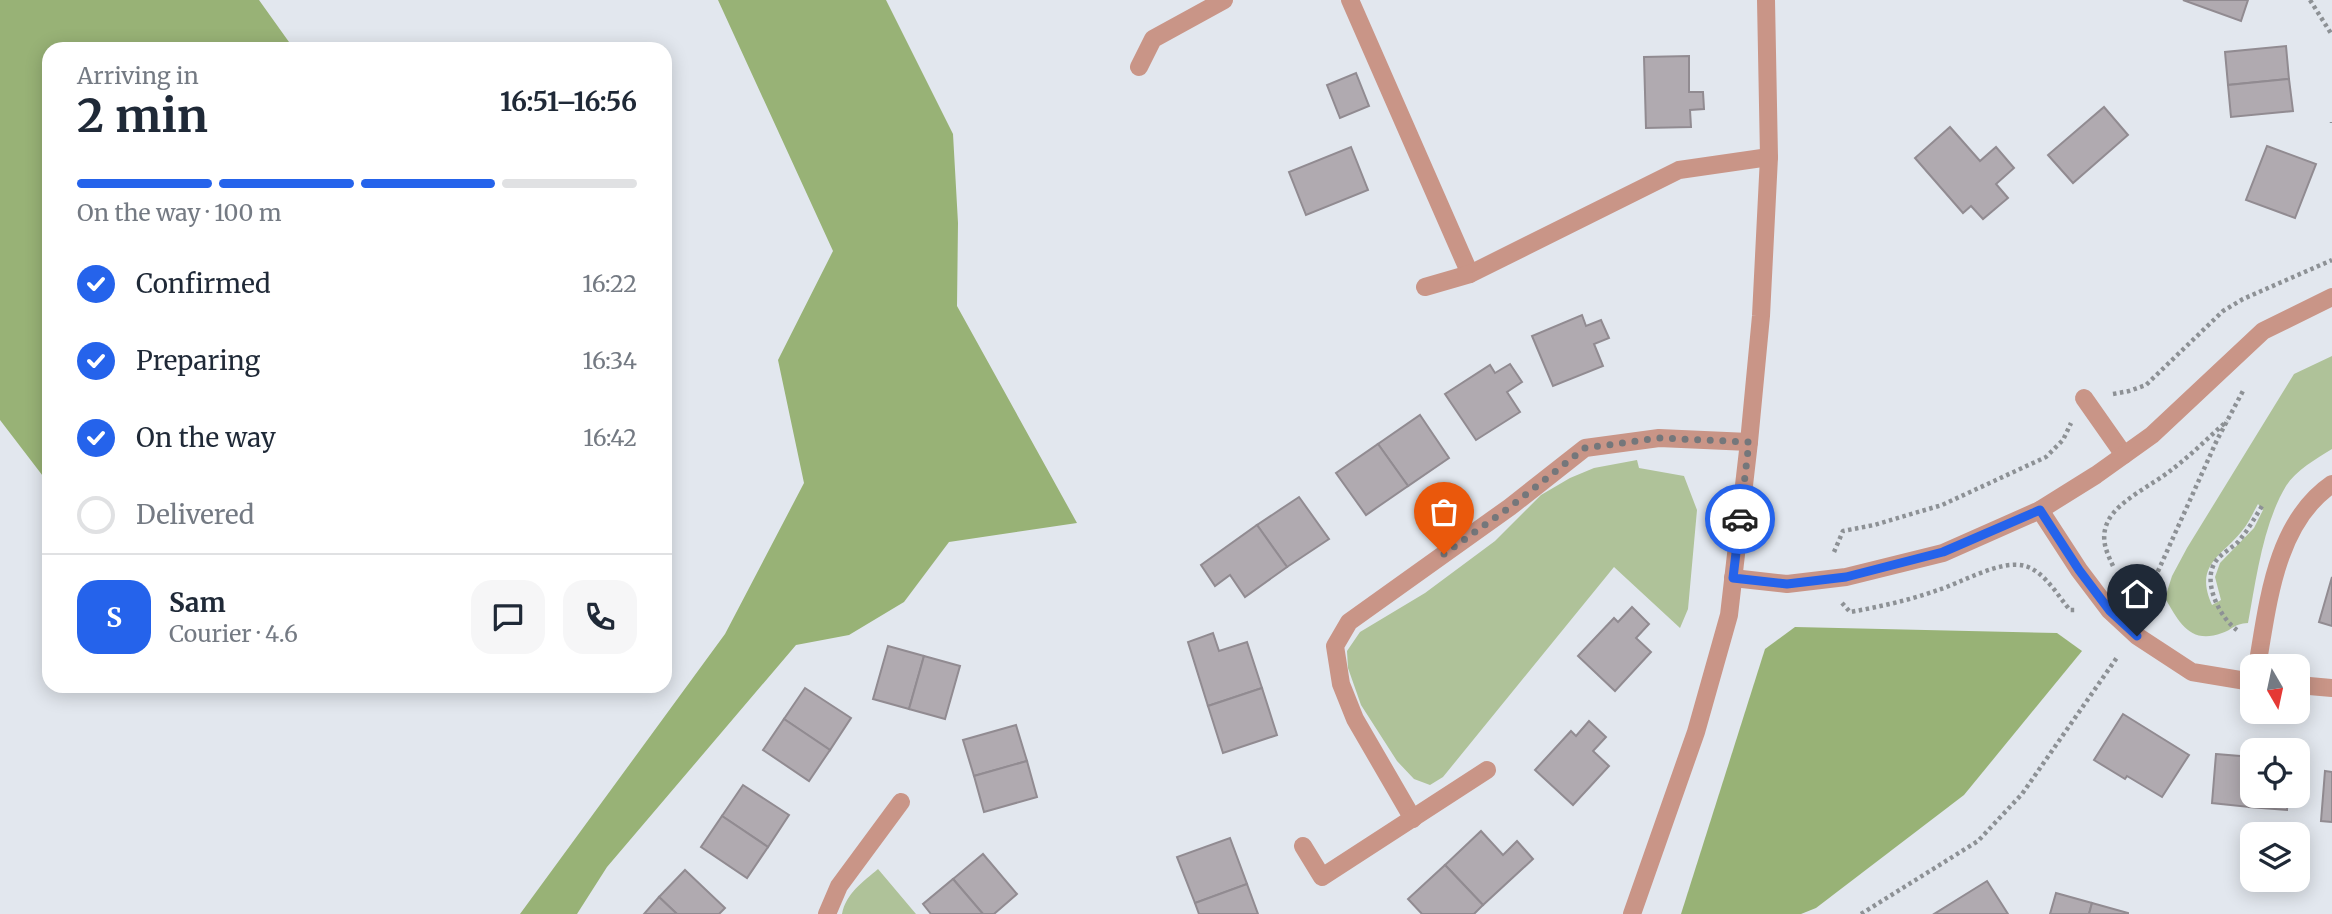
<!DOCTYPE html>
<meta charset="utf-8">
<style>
:root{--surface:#fff;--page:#f6f6f7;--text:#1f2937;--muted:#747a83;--line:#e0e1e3;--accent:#2563eb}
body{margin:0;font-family:Merriweather,serif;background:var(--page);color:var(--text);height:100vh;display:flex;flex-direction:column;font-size:26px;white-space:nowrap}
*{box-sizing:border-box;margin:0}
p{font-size:23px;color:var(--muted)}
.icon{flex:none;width:38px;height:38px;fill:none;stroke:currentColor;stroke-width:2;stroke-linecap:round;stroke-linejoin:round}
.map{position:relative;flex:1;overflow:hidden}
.panel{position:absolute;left:42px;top:42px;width:630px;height:651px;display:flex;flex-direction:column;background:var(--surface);border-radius:21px;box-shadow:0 4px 18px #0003}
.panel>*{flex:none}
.needle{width:46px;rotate:171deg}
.controls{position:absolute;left:2240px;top:654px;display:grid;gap:14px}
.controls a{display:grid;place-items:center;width:70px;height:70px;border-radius:14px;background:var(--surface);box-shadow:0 4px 18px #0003;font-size:35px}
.pin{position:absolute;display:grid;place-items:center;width:60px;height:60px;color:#fff;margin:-72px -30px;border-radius:50% 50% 50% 0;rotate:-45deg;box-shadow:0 0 7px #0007}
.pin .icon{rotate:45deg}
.courier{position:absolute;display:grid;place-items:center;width:70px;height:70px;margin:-35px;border:5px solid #2563eb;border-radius:50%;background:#fff;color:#222;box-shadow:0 2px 9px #0007}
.headline em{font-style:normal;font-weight:700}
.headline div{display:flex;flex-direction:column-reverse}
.headline{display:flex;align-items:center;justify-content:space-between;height:119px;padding:0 35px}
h1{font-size:46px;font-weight:700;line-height:52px}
.bar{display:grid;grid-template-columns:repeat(4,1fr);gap:10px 7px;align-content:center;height:84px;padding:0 35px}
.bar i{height:9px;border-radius:5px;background:var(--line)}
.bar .active{background:var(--accent)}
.bar p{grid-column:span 4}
.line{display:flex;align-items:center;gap:18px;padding:0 35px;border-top:2px solid var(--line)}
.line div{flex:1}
.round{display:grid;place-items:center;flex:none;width:74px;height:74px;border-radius:21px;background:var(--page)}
ol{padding:0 35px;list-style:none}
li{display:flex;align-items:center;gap:21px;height:77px}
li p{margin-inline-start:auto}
li .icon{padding:7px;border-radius:50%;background:var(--accent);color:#fff;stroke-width:4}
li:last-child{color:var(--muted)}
li i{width:38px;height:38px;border:4px solid var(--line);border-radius:50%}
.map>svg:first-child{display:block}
.green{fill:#afc299;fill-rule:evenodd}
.forest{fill:#98b276}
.building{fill:#b0aab0;stroke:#918b91;stroke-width:2}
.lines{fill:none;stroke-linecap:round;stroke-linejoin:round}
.path{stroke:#8d9195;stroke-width:4.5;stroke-dasharray:3.5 3.5;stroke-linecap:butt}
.minor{stroke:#c99587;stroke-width:18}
.done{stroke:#74777b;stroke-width:7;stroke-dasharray:0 12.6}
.route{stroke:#2563eb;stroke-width:9}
</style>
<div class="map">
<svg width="2332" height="914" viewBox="0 0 2332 914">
<rect width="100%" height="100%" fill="#e2e7ee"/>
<g class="green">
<path d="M2332,356V449C2316,459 2296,470 2286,486C2263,524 2256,580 2248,623C2233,624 2234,629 2222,633C2190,645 2179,622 2165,598L2172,576L2187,548L2294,374ZM2258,504L2263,510L2254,528L2220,563L2215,577L2221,600L2212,605C2193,563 2224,556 2245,527C2250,520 2254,511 2258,504Z"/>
<polygon points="1637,460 1639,468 1684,476 1697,510 1688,609 1680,628 1614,567 1443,777 1430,785 1414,779 1397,761 1361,705 1348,668 1347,651 1360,632 1425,593 1495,541 1541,495 1570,478 1594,468"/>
<path d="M878,869L916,914H842C846,893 863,882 878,869Z"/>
</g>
<g class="forest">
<polygon points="0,0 259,0 294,49 49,49 49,484 0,420"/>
<polygon points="718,0 886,0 953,134 958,223 957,306 1077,523 949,542 904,602 849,635 796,645 607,867 577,914 520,914 725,634 804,483 778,360 833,251"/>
<polygon points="1795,627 2057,633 2082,651 1964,795 1816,908 1801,914 1681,914 1765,649"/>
</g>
<g class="building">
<polygon points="2183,0 2248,0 2241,21"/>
<polygon points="2286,46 2289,79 2228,85 2225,52"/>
<polygon points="1689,56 1689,92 1703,92 1704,109 1690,110 1691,127 1646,128 1644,57"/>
<polygon points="1356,73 1369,106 1340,118 1327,85"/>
<polygon points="2289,79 2293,111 2231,117 2228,85"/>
<polygon points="2104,107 2128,135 2073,183 2048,155"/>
<polygon points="1950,127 1980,161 1996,147 2014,168 1996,184 2008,198 1983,219 1971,206 1963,213 1915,158"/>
<polygon points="2267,146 2316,164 2295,218 2246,200"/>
<polygon points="1351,147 1368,190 1306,215 1289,172"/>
<polygon points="1582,315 1586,326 1601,320 1609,338 1594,344 1603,366 1553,386 1532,336"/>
<polygon points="1510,364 1522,382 1507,392 1520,412 1476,440 1445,394 1490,365 1495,373"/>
<polygon points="1420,415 1449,458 1408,486 1378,444"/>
<polygon points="1378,444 1408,486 1366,515 1336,473"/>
<polygon points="1299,497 1329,539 1287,567 1257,525"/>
<polygon points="1257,525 1287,567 1245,597 1230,575 1215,586 1201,565"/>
<polygon points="2332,577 2332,626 2319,622"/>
<polygon points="1632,607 1649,624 1636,638 1651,652 1615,691 1578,656 1614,618 1618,622"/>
<polygon points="1213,633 1219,651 1247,642 1262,688 1208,706 1188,642"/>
<polygon points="888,646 924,656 909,709 873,699"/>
<polygon points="924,656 960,666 945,719 909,709"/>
<polygon points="805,688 851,718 830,750 784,719"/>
<polygon points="1262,688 1277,735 1223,753 1208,706"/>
<polygon points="2123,714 2189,755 2162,797 2127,776 2125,779 2094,760"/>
<polygon points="784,719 830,750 809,781 763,750"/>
<polygon points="1589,721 1606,737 1593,751 1609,766 1573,805 1535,770 1571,731 1576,736"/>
<polygon points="1016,725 1027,761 974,776 963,740"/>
<polygon points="2216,754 2252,757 2249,807 2212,803"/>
<polygon points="1027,761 1037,797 984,812 974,776"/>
<polygon points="2252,770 2252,796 2288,796 2287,810 2249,807"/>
<polygon points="2325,771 2332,772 2332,822 2321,821"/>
<polygon points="743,785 789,815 768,847 722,816"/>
<polygon points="722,816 768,847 747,878 701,847"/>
<polygon points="1481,831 1503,855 1517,841 1533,859 1483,905 1445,865"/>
<polygon points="1230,838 1247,884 1195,903 1177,857"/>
<polygon points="983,854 1017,894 994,914 983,914 953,879"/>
<polygon points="1445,865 1483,905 1474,914 1422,914 1408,899"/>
<polygon points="685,870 725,908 719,914 677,914 659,897"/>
<polygon points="953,879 983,914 931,914 923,904"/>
<polygon points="1987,881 2008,914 1934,914"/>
<polygon points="1247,884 1258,914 1199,914 1195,903"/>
<polygon points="2056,893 2092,903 2089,914 2050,914"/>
<polygon points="659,897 677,914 644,914"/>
<polygon points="2092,903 2128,913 2128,914 2089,914"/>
</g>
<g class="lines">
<g class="path">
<polyline points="2310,0 2332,35"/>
<polyline points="2332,123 2332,122"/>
<polyline points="2113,394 2129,391 2146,385 2223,311 2243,299 2332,260"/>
<polyline points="1834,552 1843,531 1874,525 1942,505 2046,457 2063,440 2071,423"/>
<path d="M2113,566C2106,551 2100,538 2108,521C2118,501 2152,485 2170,471C2190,456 2208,438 2227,421"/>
<path d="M1842,603L1850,612C1879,607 1910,600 1938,590C1961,583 2001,559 2025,566C2044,571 2058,596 2070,610H2076"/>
<polyline points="2150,612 2150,589 2217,440 2244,389"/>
<path d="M2237,630C2220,618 2201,581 2216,561C2221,554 2230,549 2237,543C2247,532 2254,519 2262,506"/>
<polyline points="1861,914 1978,841 2022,794 2118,656"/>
</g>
<g class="minor">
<polyline points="1350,0 1470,274"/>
<polyline points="1139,67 1153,39 1224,0"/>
<polyline points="1425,287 1470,274 1679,170 1769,157"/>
<polyline points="2084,398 2124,455"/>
<polyline points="2040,510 2079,570 2110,611 2137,636 2192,672 2252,682"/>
<polyline points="1733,578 1787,584 1846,577 1943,553 2040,510 2096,475 2152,435 2263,331 2332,297"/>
<path d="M2257,667C2268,604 2275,523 2332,484"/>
<polyline points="2298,685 2332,688"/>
<polyline points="1413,819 1355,719 1341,684 1335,646 1349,622 1510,507 1585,448 1659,438 1749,442"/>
<polyline points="1303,846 1322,877 1487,770"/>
<polyline points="827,914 839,886 901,802"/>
<polyline points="1632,914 1696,732 1729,615 1749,442 1761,316 1769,157 1766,0"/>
</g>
</g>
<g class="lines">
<polyline class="done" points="1444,554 1510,507 1585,448 1659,438 1749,442 1740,519"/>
<polyline class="route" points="1740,519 1733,578 1787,584 1846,577 1943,552 2040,510 2079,570 2110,611 2137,636"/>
</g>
</svg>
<div class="controls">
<a><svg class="needle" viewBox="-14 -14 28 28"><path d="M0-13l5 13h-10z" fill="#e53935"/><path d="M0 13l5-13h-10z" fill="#747a83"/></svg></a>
<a><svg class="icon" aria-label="locate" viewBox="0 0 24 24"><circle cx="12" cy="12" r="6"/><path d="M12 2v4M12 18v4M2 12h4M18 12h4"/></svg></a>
<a><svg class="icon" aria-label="layers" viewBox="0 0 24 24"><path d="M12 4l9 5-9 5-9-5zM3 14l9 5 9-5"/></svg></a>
</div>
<div class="pin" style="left:1444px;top:554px;background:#ea580c"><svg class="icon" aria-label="bag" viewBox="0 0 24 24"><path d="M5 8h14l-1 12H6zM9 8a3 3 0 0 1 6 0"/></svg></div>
<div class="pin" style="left:2137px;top:636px;background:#1f2937"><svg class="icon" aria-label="home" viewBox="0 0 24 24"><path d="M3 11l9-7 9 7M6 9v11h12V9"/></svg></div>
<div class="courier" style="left:1740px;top:519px"><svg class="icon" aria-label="car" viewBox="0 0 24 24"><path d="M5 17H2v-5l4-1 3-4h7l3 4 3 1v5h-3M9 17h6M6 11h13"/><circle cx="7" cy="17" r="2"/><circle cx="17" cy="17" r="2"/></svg></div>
<section class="panel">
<div class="headline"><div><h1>2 min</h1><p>Arriving in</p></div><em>16:51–16:56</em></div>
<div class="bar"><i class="active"></i><i class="active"></i><i class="active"></i><i></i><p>On the way · 100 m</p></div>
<ol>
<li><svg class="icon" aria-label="check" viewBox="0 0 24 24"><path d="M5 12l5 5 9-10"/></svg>Confirmed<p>16:22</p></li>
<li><svg class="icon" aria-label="check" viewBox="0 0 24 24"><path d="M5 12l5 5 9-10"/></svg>Preparing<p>16:34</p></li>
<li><svg class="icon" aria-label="check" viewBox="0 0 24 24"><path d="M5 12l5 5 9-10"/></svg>On the way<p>16:42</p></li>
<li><i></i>Delivered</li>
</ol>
<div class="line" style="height:126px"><b class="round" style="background:var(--accent);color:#fff">S</b><div><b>Sam</b><p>Courier · 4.6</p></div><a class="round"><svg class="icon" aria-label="chat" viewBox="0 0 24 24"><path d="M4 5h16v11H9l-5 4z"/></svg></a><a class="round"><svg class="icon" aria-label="phone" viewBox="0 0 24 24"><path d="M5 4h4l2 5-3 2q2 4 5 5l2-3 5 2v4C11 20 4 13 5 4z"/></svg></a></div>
</section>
</div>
